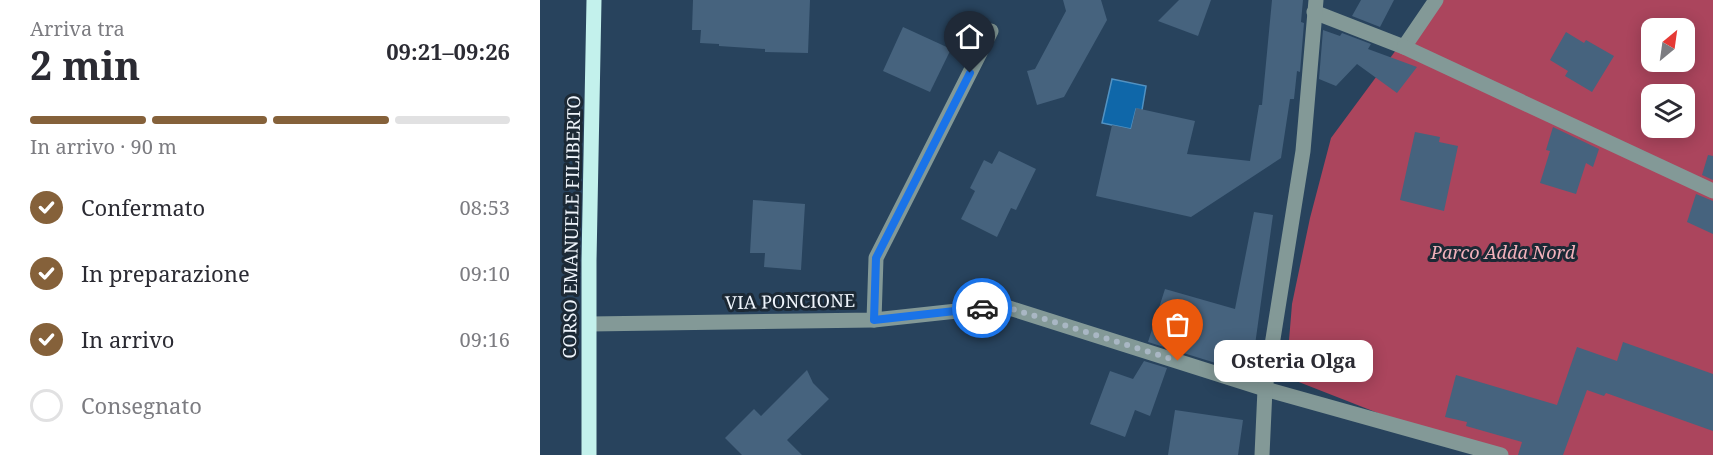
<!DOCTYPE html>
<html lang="it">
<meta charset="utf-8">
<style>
:root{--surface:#fff;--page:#f7f7f7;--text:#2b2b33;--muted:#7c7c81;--line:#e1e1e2;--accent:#85613a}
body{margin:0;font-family:"Noto Serif",serif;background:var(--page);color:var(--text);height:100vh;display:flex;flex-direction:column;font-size:22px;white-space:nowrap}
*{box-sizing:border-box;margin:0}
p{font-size:20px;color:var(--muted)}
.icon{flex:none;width:33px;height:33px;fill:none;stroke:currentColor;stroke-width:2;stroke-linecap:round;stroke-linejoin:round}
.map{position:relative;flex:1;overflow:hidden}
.details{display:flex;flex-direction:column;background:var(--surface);width:540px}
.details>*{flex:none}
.needle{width:39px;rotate:29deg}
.fabs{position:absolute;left:1101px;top:18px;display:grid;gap:12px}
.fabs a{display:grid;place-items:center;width:54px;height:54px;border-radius:12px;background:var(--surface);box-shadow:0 3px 15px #0003;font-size:30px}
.pin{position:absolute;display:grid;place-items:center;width:51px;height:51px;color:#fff;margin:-62px -26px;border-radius:50% 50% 50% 0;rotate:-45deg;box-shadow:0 0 6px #0007}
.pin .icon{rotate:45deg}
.courier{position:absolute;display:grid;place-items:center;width:60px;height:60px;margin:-30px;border:4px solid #1a73e8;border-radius:50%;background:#fff;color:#222;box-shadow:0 2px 8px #0007}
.bubble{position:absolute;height:42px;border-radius:12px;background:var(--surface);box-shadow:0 3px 15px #0003;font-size:20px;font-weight:700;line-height:42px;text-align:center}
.head em{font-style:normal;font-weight:700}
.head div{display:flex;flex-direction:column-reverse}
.head{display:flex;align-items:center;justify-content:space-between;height:102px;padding:0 30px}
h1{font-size:39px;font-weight:700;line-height:45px}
.bar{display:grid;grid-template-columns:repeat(4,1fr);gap:9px 6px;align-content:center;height:72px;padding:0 30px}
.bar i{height:8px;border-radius:4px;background:var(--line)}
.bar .on{background:var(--accent)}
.bar p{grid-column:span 4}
ol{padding:0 30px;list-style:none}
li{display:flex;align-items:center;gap:18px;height:66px}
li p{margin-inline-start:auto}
li .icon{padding:6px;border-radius:50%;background:var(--accent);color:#fff;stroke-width:4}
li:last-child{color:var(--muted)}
li i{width:33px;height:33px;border:3px solid var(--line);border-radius:50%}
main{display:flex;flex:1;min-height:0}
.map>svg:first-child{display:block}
.green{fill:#ab455d;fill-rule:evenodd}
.water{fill:#0f67a9;stroke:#5292c2;stroke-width:1.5}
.building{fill:#46637e}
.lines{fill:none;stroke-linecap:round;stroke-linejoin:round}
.minor{stroke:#839997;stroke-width:15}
.major{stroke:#c3f1ec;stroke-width:15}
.done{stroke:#a9b7c4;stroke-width:6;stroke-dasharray:0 10.8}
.route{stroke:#1a73e8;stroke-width:8}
.labels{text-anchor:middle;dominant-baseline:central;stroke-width:6;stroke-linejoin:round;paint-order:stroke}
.street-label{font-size:18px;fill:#eff5fc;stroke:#1c2935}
.park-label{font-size:18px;font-style:italic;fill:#f2b1bb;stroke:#1c2935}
</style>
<main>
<section class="details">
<div class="head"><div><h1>2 min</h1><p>Arriva tra</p></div><em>09:21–09:26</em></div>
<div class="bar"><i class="on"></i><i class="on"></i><i class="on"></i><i></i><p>In arrivo · 90 m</p></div>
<ol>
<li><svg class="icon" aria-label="check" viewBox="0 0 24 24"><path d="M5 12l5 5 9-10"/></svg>Confermato<p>08:53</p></li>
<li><svg class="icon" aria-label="check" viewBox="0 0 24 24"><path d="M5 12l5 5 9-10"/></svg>In preparazione<p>09:10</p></li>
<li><svg class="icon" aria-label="check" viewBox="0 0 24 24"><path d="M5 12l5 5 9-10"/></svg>In arrivo<p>09:16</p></li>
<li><i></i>Consegnato</li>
</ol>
</section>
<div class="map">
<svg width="1173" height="455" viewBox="0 0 1173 455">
<rect width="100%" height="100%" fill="#28435d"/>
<path class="green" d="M893,0H1173V455H945L746,377L752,304L770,218L791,138ZM1112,28H1144V62H1112ZM1112,94H1144V128H1112Z"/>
<polygon class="water" points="572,79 606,86 602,110 596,109 591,129 562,123"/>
<g class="building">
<polygon points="153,0 270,0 268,53 225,52 225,49 179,46 179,44 160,43 161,30 152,30"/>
<polygon points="523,0 561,0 567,20 524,97 497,105 487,71 495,69 526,11"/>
<polygon points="639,0 671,0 658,36 618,21"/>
<polygon points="732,0 763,0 761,22 764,23 760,72 757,71 754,99 750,99 741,158 651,217 556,196 572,125 591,129 596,108 655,121 647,154 710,161 719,105 722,105"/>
<polygon points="821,0 854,0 840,27 812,16"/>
<polygon points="363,27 411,49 390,92 343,71"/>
<polygon points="783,30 800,36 802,33 831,44 828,49 877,67 857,93 817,64 796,86 779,79"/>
<polygon points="1026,32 1044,43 1046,40 1074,56 1052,92 1025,76 1028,71 1010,60"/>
<polygon points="1013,127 1059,149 1053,167 1046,163 1036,194 1000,183 1010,151 1006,150"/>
<polygon points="875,132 900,137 899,142 918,146 904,211 860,200"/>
<polygon points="459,151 496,169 476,210 471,208 457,237 421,219 435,191 430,188 444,160 452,164"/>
<polygon points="1168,155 1173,156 1173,180 1162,175"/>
<polygon points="1156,194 1173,201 1173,234 1147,222"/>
<polygon points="213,200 265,204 261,270 224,267 225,253 210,253"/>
<polygon points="714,212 733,215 711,374 608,342 625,289 695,309"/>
<polygon points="1083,342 1173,374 1173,431 1066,393 1064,396 1047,390 1023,455 978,455 982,442 926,426 927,422 905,417 916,375 1017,405 1037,347 1077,361"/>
<polygon points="604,361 627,368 610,416 595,410 585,437 550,424 570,371 593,379"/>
<polygon points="267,370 273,383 289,399 247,440 262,455 202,455 185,438 214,409 221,416"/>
<polygon points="635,410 703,420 698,455 628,455"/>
</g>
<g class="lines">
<g class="minor">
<polyline points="774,12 864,47 896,0"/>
<polyline points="864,47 1173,191"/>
<polyline points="334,320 336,258 451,31"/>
<polyline points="50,324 334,320 463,306 725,389 961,455"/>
<polyline points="722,455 725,389 763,151 776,0"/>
</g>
<polyline class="major" points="49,455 49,261 54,0"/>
</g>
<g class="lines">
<polyline class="done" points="442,308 463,306 638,361"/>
<polyline class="route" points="430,73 336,258 334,320 442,308"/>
</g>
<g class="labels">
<g class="street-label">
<text transform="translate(31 227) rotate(-89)">CORSO EMANUELE FILIBERTO</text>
<text transform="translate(250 301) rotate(-1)">VIA PONCIONE</text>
</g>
<g class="park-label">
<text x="963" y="252">Parco Adda Nord</text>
</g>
</g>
</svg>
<div class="fabs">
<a><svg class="needle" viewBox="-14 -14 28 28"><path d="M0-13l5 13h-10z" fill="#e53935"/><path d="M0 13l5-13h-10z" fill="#7c7c81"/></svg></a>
<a><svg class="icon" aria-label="layers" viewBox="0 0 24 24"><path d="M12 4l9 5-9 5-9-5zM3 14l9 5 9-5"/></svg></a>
</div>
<div class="pin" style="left:638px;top:361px;background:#ea580c"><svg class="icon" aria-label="bag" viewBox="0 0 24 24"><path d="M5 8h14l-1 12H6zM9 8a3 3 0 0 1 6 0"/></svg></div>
<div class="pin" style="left:430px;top:73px;background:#1f2937"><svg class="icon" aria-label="home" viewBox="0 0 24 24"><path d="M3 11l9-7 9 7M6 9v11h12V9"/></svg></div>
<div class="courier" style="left:442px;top:308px"><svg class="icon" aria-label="car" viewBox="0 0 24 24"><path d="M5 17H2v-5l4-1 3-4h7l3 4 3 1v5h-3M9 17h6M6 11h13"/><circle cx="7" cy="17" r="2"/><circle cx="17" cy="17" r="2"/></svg></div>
<div class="bubble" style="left:674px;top:340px;width:159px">Osteria Olga</div>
</div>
</main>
